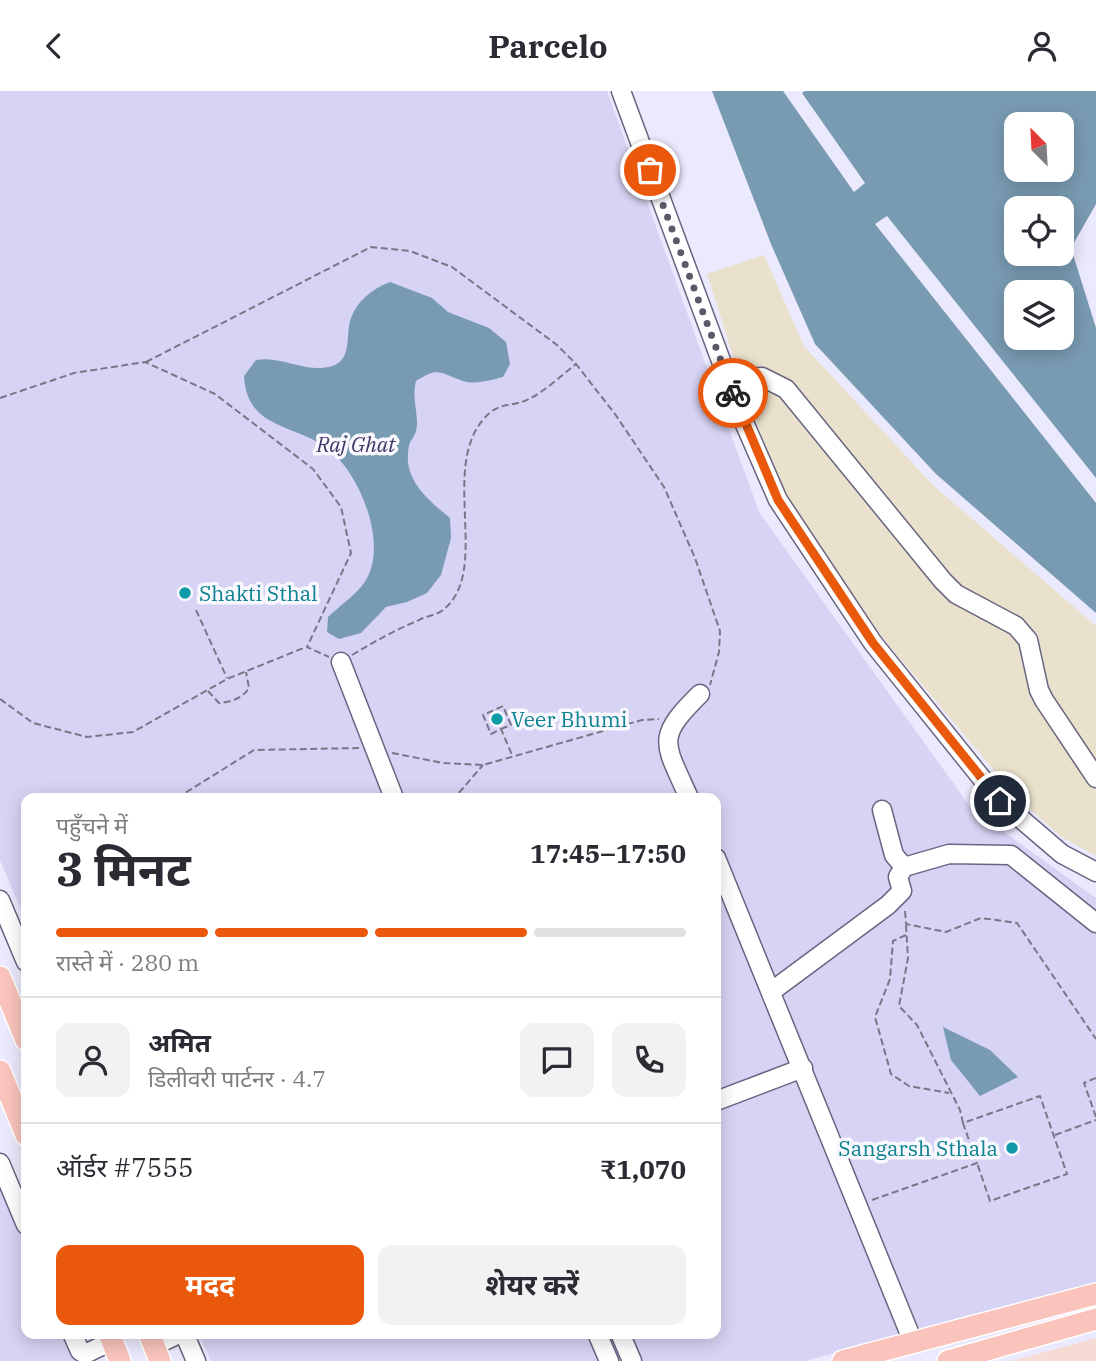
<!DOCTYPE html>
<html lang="hi">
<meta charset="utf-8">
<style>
:root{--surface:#fff;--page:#f2f2f3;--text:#2b2b33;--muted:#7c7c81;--line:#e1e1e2;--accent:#ea580c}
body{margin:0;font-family:"IBM Plex Serif","Noto Sans Devanagari",serif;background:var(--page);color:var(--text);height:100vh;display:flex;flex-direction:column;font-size:26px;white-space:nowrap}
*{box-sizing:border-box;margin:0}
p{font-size:23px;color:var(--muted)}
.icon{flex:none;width:38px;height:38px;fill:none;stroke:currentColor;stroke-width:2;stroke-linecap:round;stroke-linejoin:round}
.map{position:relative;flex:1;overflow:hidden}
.details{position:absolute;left:21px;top:702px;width:700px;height:546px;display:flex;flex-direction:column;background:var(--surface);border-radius:14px;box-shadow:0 4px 18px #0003}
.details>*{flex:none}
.needle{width:46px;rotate:336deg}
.buttons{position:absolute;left:1004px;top:21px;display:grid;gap:14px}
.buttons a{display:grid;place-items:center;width:70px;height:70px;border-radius:14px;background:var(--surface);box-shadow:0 4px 18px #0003;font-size:35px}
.pin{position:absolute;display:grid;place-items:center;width:60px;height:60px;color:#fff;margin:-30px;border:4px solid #fff;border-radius:50%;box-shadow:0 2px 7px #0007}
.courier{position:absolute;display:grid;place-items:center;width:70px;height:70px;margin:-35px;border:5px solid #ea580c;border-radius:50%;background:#fff;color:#222;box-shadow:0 2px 9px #0007}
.headline em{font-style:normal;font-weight:700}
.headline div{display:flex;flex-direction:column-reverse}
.headline{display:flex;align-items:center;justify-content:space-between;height:119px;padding:0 35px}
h1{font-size:46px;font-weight:700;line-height:52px}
.bar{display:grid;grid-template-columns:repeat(4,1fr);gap:10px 7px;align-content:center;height:84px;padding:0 35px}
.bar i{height:9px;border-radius:5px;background:var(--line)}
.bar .active{background:var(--accent)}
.bar p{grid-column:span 4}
.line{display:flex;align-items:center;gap:18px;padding:0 35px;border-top:2px solid var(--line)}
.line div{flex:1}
.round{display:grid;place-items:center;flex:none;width:74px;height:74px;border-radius:14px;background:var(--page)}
.primary-button{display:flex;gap:14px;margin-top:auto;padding:14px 35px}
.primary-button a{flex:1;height:80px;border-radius:14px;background:var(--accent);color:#fff;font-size:28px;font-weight:700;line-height:80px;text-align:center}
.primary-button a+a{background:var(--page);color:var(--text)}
header{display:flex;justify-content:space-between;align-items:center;height:91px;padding:0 35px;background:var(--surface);font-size:32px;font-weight:700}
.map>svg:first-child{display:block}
.commercial{fill:#f5dbd3}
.industrial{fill:#eae1cc}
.green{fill:#d7d3f4}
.water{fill:#799bb2;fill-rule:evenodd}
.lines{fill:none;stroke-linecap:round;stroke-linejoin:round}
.minor-casing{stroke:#686481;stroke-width:21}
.major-casing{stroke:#fff;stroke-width:24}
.path{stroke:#797787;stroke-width:2;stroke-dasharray:7 3.5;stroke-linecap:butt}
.minor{stroke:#fff;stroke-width:18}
.major{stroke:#fac4bd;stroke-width:21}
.done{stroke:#5b5968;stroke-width:7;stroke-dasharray:0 12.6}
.route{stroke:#ea580c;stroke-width:9}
.culture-dot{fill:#0f9aa8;stroke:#f9f8ff;stroke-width:2.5}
.labels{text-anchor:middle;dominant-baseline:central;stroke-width:7;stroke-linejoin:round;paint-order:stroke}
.park-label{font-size:21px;font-style:italic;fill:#403666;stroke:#f9f8ff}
.culture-label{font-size:21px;fill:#0d838f;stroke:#f9f8ff;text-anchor:start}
</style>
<header><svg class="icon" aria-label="back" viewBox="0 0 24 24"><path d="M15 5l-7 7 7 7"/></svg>Parcelo<svg class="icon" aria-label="person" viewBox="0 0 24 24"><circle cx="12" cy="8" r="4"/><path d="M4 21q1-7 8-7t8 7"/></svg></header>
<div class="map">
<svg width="1096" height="1270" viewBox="0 0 1096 1270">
<rect width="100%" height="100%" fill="#ebe9fd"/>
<polygon class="commercial" points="1096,1247 1096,1270 1012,1270"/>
<polygon class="industrial" points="764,164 804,255 933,394 1096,535 1096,765 1060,745 1019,709 887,552 823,466 784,399 753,323 764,308 751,272 734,268 707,183"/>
<g class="green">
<polygon points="0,0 607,0 759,421 971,717 1096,807 1096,1192 805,1270 211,1270 199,1243 716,1242 716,707 26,707 26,831 0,769"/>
<polygon points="0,1087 26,1148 26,1242 67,1243 79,1270 0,1270"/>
</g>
<g class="water">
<path d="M712,0H783L854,101L865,92L802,2L805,0H1096V113L1071,157L1096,237V387L887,125L875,133L1096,412V522L936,383L815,253L771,153ZM1062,33V79H1017V33ZM1062,117V163H1017V117ZM1017,201H1062V247H1017Z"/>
<path d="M390,191L432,207L448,221L489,237L506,251L510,273L503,286C491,289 475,294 463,290C440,282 439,275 416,290C411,309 420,326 416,340C415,345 410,349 409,355C402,388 427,408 450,427L451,447L441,484L427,502L407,511L386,516L361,542L339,548L327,541L328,526C339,515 355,505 364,492C390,456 360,381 327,357C292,332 247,338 244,285L256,269C282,264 306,283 332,275C353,269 345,243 351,227C358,209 372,198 390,191Z"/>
<polygon points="943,936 990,959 1018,986 980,1005 951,969"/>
</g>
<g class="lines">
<defs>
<g id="minor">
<polyline points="621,0 743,329 778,409 873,552 1000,710 1062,763 1096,781"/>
<polyline points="727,288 762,286 786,298 943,490 956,503 1016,535 1028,549 1039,599 1044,609 1096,687"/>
<polyline points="341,571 394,707"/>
<path d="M689,707C665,652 654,648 700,603"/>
<polyline points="882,719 894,764 904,776"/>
<polyline points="716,767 913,1251"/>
<polyline points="0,809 26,871"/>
<polyline points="772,900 888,814 902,800 898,786 904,776 949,763 1011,764 1096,832"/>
<polyline points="716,1010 803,977"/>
<polyline points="0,1072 26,1134"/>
<polyline points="72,1242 80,1260 85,1263 112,1250"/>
<polyline points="184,1242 196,1270"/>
<polyline points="597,1242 609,1270"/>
<polyline points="620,1242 632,1270"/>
<polyline points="154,1255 181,1242"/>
</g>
<g id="major">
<polyline points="0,886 26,949"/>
<polyline points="0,980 26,1044"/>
<polyline points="109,1242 120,1270"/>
<polyline points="149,1242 160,1270"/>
<polyline points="843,1270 1096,1203"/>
<polyline points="948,1270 1096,1228"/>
</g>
</defs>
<use href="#minor" class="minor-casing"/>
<use href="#major" class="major-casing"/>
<g class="path">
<polyline points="146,271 371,156 410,160 452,176 557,254 576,273 615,323 664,396 695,467 720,540 719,561 710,594"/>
<polyline points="0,307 74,282 145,271 215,303 313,378 341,416 351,462 307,556 329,566"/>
<polyline points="196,519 227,587"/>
<path d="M352,564C374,551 395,539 419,529C426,525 437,524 443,519C491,481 441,381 482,330C498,309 512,317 529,308C545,300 561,285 576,273"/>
<path d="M208,600L219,612C231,611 243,607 249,597L246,581"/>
<polyline points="0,608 33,632 87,646 133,641 227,588 306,556"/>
<polyline points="501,638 511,634 503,615 483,624 491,643 501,638 512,664"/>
<polyline points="392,662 443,672 483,674 642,629 659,628"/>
<polyline points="177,707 254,659 359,657"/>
<polyline points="450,707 457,704 483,674"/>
<polyline points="664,707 671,703"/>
<polyline points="905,820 906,833 946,841 981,827 1017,832 1096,948"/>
<polyline points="906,834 908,867 899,915 917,934 960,1019 963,1032"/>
<polyline points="906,844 893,850 890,888 875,926 891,983 909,995 949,1002"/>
<polyline points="1096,987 1084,992 1096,1026"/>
<polyline points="1055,1044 1096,1029"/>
<polyline points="872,1109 977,1072 963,1032 1040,1005 1067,1083 990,1110 977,1072"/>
</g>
<use href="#minor" class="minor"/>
<use href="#major" class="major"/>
</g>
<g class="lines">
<polyline class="done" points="650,79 733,302"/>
<polyline class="route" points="733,302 778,409 873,552 1000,710"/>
</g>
<g class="culture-dot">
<circle cx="185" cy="502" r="7"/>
<circle cx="497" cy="628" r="7"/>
<circle cx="1012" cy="1057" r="7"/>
</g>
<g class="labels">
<g class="park-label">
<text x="356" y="353">Raj Ghat</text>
</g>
<g class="culture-label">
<text x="199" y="502">Shakti Sthal</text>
<text x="511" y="628">Veer Bhumi</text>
<text x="998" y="1057" text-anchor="end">Sangarsh Sthala</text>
</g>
</g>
</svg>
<div class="buttons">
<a><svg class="needle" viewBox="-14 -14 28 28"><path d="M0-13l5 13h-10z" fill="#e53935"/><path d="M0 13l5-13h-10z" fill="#7c7c81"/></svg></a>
<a><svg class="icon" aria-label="locate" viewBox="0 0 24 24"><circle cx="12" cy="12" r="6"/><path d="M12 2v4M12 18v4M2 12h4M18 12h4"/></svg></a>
<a><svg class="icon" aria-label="layers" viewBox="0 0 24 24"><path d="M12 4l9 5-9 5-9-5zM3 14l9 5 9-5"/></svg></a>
</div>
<div class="pin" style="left:650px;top:79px;background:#ea580c"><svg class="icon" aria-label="bag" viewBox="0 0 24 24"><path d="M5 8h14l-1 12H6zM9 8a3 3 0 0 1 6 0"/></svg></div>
<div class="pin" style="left:1000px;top:710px;background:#1f2937"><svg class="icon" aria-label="home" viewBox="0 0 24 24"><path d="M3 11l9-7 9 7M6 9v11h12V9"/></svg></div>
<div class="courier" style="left:733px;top:302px"><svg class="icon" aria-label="bike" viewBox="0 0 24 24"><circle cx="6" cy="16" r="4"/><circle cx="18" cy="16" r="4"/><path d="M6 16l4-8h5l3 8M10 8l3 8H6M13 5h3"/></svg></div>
<section class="details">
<div class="headline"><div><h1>3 मिनट</h1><p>पहुँचने में</p></div><em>17:45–17:50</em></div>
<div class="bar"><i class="active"></i><i class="active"></i><i class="active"></i><i></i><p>रास्ते में · 280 m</p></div>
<div class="line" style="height:126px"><a class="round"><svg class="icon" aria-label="person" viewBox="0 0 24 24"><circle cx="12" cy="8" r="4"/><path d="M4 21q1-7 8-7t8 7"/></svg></a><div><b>अमित</b><p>डिलीवरी पार्टनर · 4.7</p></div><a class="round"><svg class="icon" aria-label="chat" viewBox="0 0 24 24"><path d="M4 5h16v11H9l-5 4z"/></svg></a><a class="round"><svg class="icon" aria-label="phone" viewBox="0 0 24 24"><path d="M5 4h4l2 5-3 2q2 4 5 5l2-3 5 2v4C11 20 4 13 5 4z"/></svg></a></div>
<div class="line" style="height:91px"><div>ऑर्डर #7555</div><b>₹1,070</b></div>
<div class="primary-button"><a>मदद</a><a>शेयर करें</a></div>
</section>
</div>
